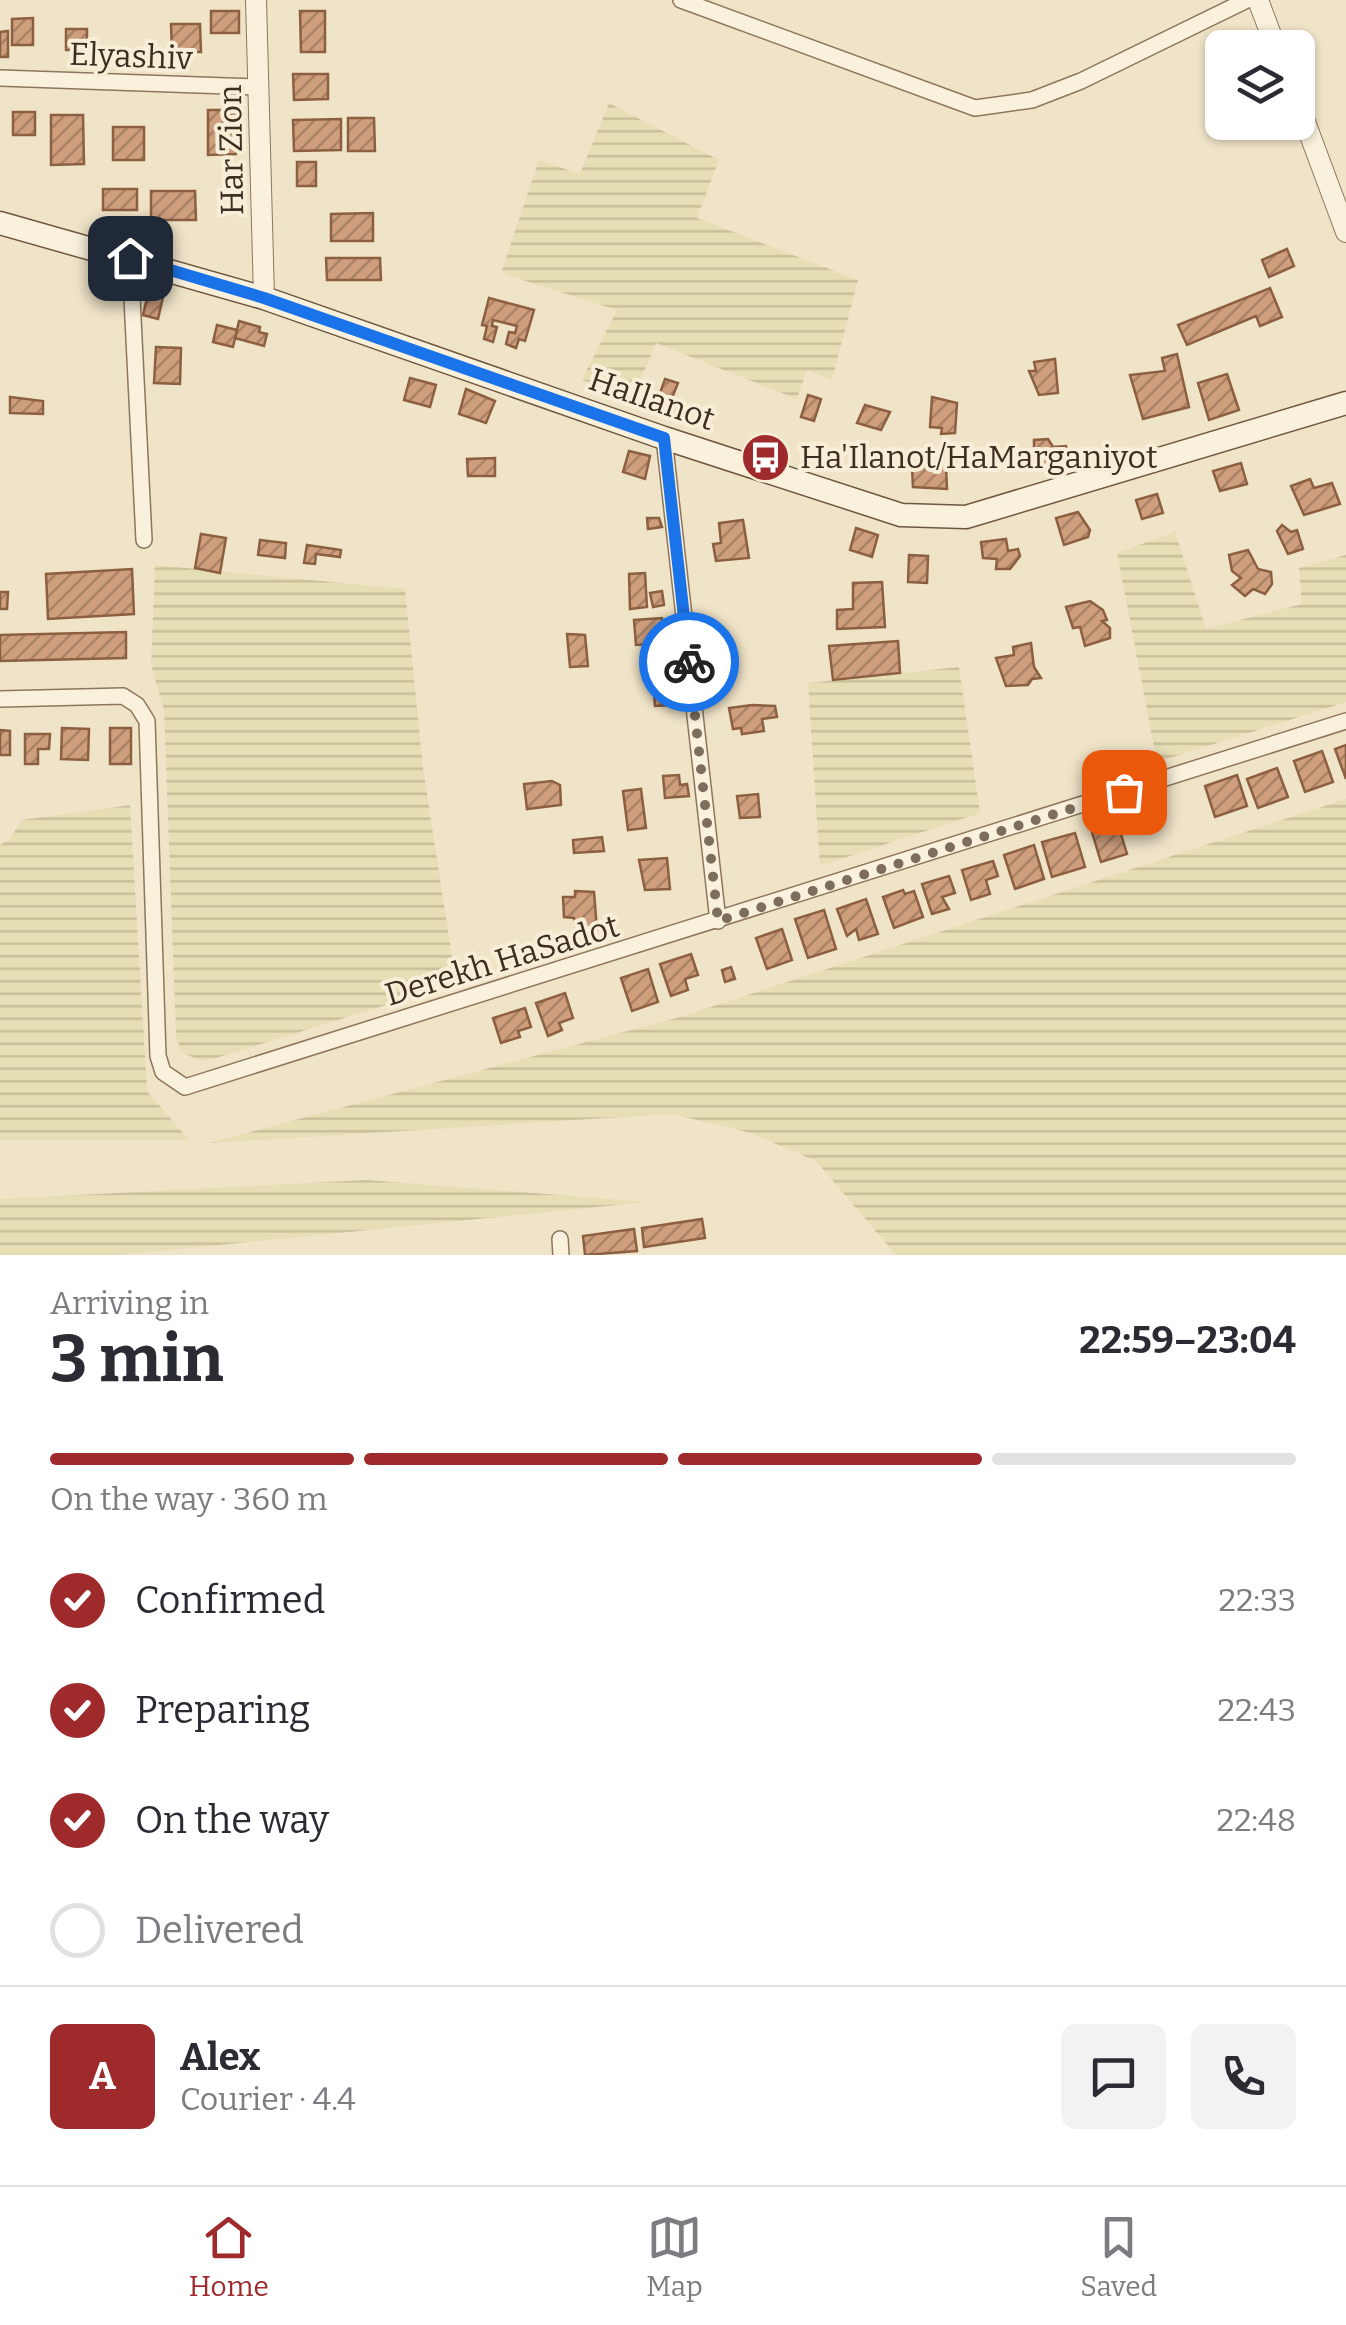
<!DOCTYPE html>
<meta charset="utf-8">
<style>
:root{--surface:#fff;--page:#f2f2f3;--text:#2b2b33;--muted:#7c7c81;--line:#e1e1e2;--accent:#9e2a2b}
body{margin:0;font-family:Bitter,serif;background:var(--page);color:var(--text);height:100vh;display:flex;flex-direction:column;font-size:38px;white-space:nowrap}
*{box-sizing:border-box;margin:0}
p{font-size:32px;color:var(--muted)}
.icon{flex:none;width:55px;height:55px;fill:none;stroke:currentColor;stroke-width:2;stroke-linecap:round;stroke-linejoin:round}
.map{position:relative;height:1255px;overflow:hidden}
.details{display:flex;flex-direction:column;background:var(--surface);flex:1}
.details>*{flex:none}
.tools{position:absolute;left:1205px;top:30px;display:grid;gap:20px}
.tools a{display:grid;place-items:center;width:110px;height:110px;border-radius:15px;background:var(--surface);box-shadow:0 2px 8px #0004;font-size:50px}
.pin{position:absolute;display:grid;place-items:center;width:85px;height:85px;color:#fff;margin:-42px;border-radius:20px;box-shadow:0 5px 15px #0006}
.courier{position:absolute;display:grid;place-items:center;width:100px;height:100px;margin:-50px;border:8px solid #1a73e8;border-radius:50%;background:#fff;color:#222;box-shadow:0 2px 12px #0007}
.headline em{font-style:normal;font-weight:700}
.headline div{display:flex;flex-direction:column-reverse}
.headline{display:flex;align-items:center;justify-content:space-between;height:170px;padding:0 50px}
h1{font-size:65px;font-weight:700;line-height:75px}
.bar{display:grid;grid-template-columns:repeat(4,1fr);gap:15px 10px;align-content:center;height:120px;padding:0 50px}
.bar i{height:12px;border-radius:8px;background:var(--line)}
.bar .current{background:var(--accent)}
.bar p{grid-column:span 4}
.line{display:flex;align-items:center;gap:25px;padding:0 50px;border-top:2px solid var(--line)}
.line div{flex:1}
.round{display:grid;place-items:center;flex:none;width:105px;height:105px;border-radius:15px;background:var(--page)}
ol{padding:0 50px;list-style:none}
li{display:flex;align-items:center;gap:30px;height:110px}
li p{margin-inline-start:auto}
li .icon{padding:10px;border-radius:50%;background:var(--accent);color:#fff;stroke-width:4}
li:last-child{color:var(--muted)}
li i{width:55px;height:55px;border:5px solid var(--line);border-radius:50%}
.menu{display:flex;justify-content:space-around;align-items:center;height:140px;border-top:2px solid var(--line);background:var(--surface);font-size:28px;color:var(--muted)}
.menu a{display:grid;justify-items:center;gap:5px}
.menu .current{color:var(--accent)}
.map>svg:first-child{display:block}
.farmland{fill:url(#farmland-rules)}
.building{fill:url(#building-hatch);stroke:#8d5f41;stroke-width:2.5}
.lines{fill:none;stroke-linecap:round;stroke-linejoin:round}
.minor-casing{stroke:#8d765c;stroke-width:18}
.tertiary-casing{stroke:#8d765c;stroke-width:22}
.secondary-casing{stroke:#6f573f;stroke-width:25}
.minor{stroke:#faf1dc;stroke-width:15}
.tertiary{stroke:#faf1dc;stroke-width:20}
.secondary{stroke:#faf1dc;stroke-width:22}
.done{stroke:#7c6e5b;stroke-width:10;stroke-dasharray:0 18}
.route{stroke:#1a73e8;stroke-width:12}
.labels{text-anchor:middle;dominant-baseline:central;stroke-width:8;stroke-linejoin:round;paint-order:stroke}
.street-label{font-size:32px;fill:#3d2e20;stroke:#f7eed8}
.poi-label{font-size:32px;fill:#3d2e20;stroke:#f7eed8;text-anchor:start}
</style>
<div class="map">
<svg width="1346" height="1255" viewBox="0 0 1346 1255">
<defs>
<pattern id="farmland-rules" width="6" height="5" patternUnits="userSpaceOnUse" patternTransform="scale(2.5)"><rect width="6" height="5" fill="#e6deb5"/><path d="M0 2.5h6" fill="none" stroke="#c6bf9b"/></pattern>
<pattern id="building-hatch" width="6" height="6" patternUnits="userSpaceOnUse" patternTransform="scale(2.5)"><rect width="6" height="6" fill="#cf9f7d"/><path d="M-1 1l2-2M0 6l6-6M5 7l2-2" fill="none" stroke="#a98266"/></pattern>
</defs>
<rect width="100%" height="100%" fill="#f0e4c8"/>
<g class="farmland">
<polygon points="609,103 719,160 697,218 858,280 832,380 807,370 797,399 656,343 633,397 582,380 617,310 501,273 539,160 580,174"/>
<polygon points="1175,532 1206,629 1302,604 1299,568 1346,555 1346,702 1157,762 1117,553"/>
<polygon points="155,565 405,589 423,768 456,983 216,1058 201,1061 181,1052 176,1035 164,710 151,664"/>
<polygon points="959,667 980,813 820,866 808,683"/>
<polygon points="1346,799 1346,1255 896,1255 816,1161 751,1133 672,1114 209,1143 680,1017"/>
<polygon points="130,805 147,1091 189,1140 0,1140 0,845 9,840 22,820"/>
<polygon points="367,1180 647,1202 120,1255 0,1255 0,1199"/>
</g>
<g class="building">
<rect x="211" y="11" width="28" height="22"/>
<polygon points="300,11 325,11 325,52 301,52"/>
<polygon points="33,18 33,45 12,45 12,19"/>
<polygon points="171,24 200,24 201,52 172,52"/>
<rect x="66" y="29" width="21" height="21"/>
<polygon points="8,31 8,57 0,57 0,32"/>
<polygon points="293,74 328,74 328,99 294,100"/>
<polygon points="208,110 236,110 236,154 208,155"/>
<rect x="13" y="112" width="22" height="23"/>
<polygon points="51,115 83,115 84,164 51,165"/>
<polygon points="348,118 374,118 375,151 348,151"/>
<polygon points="341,119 341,150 294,151 293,120"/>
<rect x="113" y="127" width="31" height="33"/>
<rect x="297" y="162" width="19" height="24"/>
<rect x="103" y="189" width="34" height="21"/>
<polygon points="151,191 195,191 196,220 151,220"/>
<polygon points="373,213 373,241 331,241 331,214"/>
<polygon points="1287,249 1294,266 1269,277 1262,260"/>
<polygon points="326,258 380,258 381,280 327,280"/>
<polygon points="1270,288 1282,317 1260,326 1256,316 1187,345 1178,325"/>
<polygon points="148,294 163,297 158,319 143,315"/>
<polygon points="489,298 534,310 525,341 519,339 516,348 506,344 509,332 515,333 517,326 493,320 492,326 497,327 493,342 484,339 487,326 482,325"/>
<polygon points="239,321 260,327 259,332 267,334 264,346 235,338"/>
<polygon points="217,325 237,330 233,347 213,342"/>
<polygon points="156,347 181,348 180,384 154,383"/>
<polygon points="1177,354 1189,407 1143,419 1130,375 1165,371 1162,358"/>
<polygon points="1055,359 1058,393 1039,395 1029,371 1036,371 1034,362"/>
<polygon points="1227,374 1239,410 1209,420 1198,383"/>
<polygon points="410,378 436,385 430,407 404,400"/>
<polygon points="665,379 678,383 672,398 682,402 677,418 654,410"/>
<polygon points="466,389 495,401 486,423 459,414"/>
<polygon points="808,395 821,399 814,421 801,417"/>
<polygon points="10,397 43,401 43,414 10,413"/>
<polygon points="932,397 957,403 955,433 941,434 942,428 930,427"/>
<polygon points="865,405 890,412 881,430 857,423"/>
<polygon points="1048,439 1053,447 1066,446 1067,469 1034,470 1034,440"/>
<polygon points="629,451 650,456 645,479 623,472"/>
<polygon points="495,458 495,476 468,476 467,459"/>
<polygon points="1241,463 1247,484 1220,491 1213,471"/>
<polygon points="946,466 947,489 913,487 912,467"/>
<polygon points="1310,479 1314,488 1332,483 1340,504 1304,515 1291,486"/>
<polygon points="1157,494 1163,513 1142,519 1136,500"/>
<polygon points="1078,512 1090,530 1088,537 1064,545 1056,518"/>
<polygon points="647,518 659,518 662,527 648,529"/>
<polygon points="743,520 749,558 716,561 713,544 721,543 719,523"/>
<polygon points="1282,525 1291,532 1297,530 1303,549 1288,554 1277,531"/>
<polygon points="856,528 878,535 872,557 850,550"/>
<polygon points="201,534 226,538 220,573 195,568"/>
<polygon points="1006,539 1008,551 1018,549 1020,556 1010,569 996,569 997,559 983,558 981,542"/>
<polygon points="260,540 286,543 285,558 258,555"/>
<polygon points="307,545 341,550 340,557 316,554 315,564 304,563"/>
<polygon points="1248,550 1258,569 1271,572 1272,584 1265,594 1253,589 1245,596 1232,585 1241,578 1232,571 1229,555"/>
<polygon points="909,555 928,556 927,583 908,582"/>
<polygon points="132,569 134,614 48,619 46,574"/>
<polygon points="645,573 647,607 630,609 629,574"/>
<polygon points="882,582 885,627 837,629 837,610 853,609 853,583"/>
<polygon points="662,591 664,605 653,607 650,593"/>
<polygon points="0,592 8,592 7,609 0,609"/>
<polygon points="1090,601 1103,610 1107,620 1102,621 1110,628 1110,638 1085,646 1080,627 1073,628 1066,607"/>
<polygon points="662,618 665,643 636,645 634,620"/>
<polygon points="126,632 126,658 0,661 0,635"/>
<polygon points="567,634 585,635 588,666 570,667"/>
<polygon points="898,641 900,673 833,680 829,646"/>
<polygon points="1031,643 1034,667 1041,678 1032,679 1028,685 1006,686 996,658 1014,655 1013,647"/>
<polygon points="673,677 676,695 670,696 671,705 655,706 653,683"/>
<polygon points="752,705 775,706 777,717 762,719 764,731 742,734 741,728 733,729 729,708"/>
<polygon points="62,728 89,729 88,760 61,759"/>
<rect x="110" y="728" width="21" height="36"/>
<polygon points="0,730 10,731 10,755 0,755"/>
<polygon points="25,734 50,734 49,749 38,749 38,764 25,764"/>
<polygon points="1346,745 1346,779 1335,749"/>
<polygon points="1322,751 1333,782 1305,792 1294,761"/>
<polygon points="1277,768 1288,797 1258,808 1247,779"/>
<polygon points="679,775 680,785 687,784 689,796 665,798 663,776"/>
<polygon points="1237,775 1247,806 1215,817 1205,786"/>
<polygon points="552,781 560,785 561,805 527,809 524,784"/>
<polygon points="641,789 646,828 628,830 623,791"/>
<polygon points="758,794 760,817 740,818 737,796"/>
<polygon points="1117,821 1127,854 1101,862 1091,829"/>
<polygon points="1075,833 1085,867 1052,877 1042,842"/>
<polygon points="602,837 604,851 574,853 573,840"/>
<polygon points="1034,845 1044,879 1015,889 1004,855"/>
<polygon points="667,858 670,889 645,890 639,860"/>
<polygon points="993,861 998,876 986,880 990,894 971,900 962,870"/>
<polygon points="949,876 955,893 942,897 949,909 932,914 922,884"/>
<polygon points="903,890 905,894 914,891 923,917 894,928 883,897"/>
<polygon points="575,891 594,892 597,930 576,930 574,918 564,917 563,897 575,897"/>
<polygon points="866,899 878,934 859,940 856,929 847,936 837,909"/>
<polygon points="824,910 836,949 808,958 795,919"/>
<polygon points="782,929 792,960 767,969 756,938"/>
<polygon points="691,954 698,975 685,979 688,990 671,996 660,964"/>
<polygon points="731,967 735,979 725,982 722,970"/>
<polygon points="648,969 658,1002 632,1011 621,978"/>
<polygon points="565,993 573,1018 559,1023 562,1030 548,1036 536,1003"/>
<polygon points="525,1008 531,1027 518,1031 520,1037 501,1043 493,1018"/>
<polygon points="702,1219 705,1238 644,1247 642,1228"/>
<polygon points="634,1229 637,1251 585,1255 583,1236"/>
</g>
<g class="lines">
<defs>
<g id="minor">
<polyline points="681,0 975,108 1032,100 1081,81 1247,0"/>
<polyline points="0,78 259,87"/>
<polyline points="130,258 144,540"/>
<polyline points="664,438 718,921"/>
<polyline points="0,699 123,696 137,705 147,721 158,1056 163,1072 185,1087 1346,721"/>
<polyline points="560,1239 561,1255"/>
</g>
<g id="tertiary">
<polyline points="256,0 264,298"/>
<polyline points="1258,0 1276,48"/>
<polyline points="1298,103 1346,232"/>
</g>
<polyline id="secondary" points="0,223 264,298 664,438 901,515 966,517 1346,403"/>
</defs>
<use href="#minor" class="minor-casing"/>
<use href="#tertiary" class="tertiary-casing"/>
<use href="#secondary" class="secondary-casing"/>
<use href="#minor" class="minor"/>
<use href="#tertiary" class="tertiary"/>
<use href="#secondary" class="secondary"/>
</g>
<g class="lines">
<polyline class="done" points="689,662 718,921 1124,792"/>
<polyline class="route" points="130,258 264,298 664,438 689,662"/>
</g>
<defs>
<symbol id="bus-disc" viewBox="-11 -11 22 22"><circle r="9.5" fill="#9e2a2b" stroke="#f7eed8"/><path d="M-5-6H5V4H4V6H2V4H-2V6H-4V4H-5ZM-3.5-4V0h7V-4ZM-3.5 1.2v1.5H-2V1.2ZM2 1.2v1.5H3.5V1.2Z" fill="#fff"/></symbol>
</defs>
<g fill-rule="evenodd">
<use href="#bus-disc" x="738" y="430" width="55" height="55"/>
</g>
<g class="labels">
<g class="street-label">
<text transform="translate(131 56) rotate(2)">Elyashiv</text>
<text transform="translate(231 150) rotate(-91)">Har Zion</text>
<text transform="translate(652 399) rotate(19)">HaIlanot</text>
<text transform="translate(502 960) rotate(-17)">Derekh HaSadot</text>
</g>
<g class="poi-label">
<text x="800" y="457">Ha'Ilanot/HaMarganiyot</text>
</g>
</g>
</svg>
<div class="tools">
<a><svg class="icon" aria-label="layers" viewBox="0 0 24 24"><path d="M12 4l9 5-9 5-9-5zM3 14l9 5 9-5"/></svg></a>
</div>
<div class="pin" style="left:1124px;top:792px;background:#ea580c"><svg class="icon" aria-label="bag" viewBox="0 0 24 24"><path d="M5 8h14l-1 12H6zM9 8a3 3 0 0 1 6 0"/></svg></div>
<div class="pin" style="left:130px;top:258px;background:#1f2937"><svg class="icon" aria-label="home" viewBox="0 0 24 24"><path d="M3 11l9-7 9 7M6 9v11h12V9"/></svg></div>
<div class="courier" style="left:689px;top:662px"><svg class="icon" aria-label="bike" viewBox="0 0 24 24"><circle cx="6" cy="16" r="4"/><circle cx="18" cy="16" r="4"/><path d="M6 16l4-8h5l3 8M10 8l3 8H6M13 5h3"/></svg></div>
</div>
<section class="details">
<div class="headline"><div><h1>3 min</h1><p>Arriving in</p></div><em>22:59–23:04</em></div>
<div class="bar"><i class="current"></i><i class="current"></i><i class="current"></i><i></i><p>On the way · 360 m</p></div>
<ol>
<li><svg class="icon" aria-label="check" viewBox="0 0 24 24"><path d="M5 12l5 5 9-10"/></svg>Confirmed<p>22:33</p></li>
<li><svg class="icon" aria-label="check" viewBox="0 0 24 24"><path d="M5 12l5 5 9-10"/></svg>Preparing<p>22:43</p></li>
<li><svg class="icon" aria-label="check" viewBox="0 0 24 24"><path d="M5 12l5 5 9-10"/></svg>On the way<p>22:48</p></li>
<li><i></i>Delivered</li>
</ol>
<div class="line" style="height:180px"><b class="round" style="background:var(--accent);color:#fff">A</b><div><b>Alex</b><p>Courier · 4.4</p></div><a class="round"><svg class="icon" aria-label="chat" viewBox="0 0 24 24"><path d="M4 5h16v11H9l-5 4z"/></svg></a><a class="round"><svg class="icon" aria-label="phone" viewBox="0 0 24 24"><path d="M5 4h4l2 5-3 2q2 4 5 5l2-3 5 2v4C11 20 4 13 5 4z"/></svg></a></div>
</section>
<nav class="menu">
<a class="current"><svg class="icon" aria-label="home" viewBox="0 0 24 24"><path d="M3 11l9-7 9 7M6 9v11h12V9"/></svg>Home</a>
<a><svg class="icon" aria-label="map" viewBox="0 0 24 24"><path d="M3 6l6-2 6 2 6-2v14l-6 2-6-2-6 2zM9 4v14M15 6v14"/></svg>Map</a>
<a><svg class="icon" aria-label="saved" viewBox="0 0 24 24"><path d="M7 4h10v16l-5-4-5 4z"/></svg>Saved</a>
</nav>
